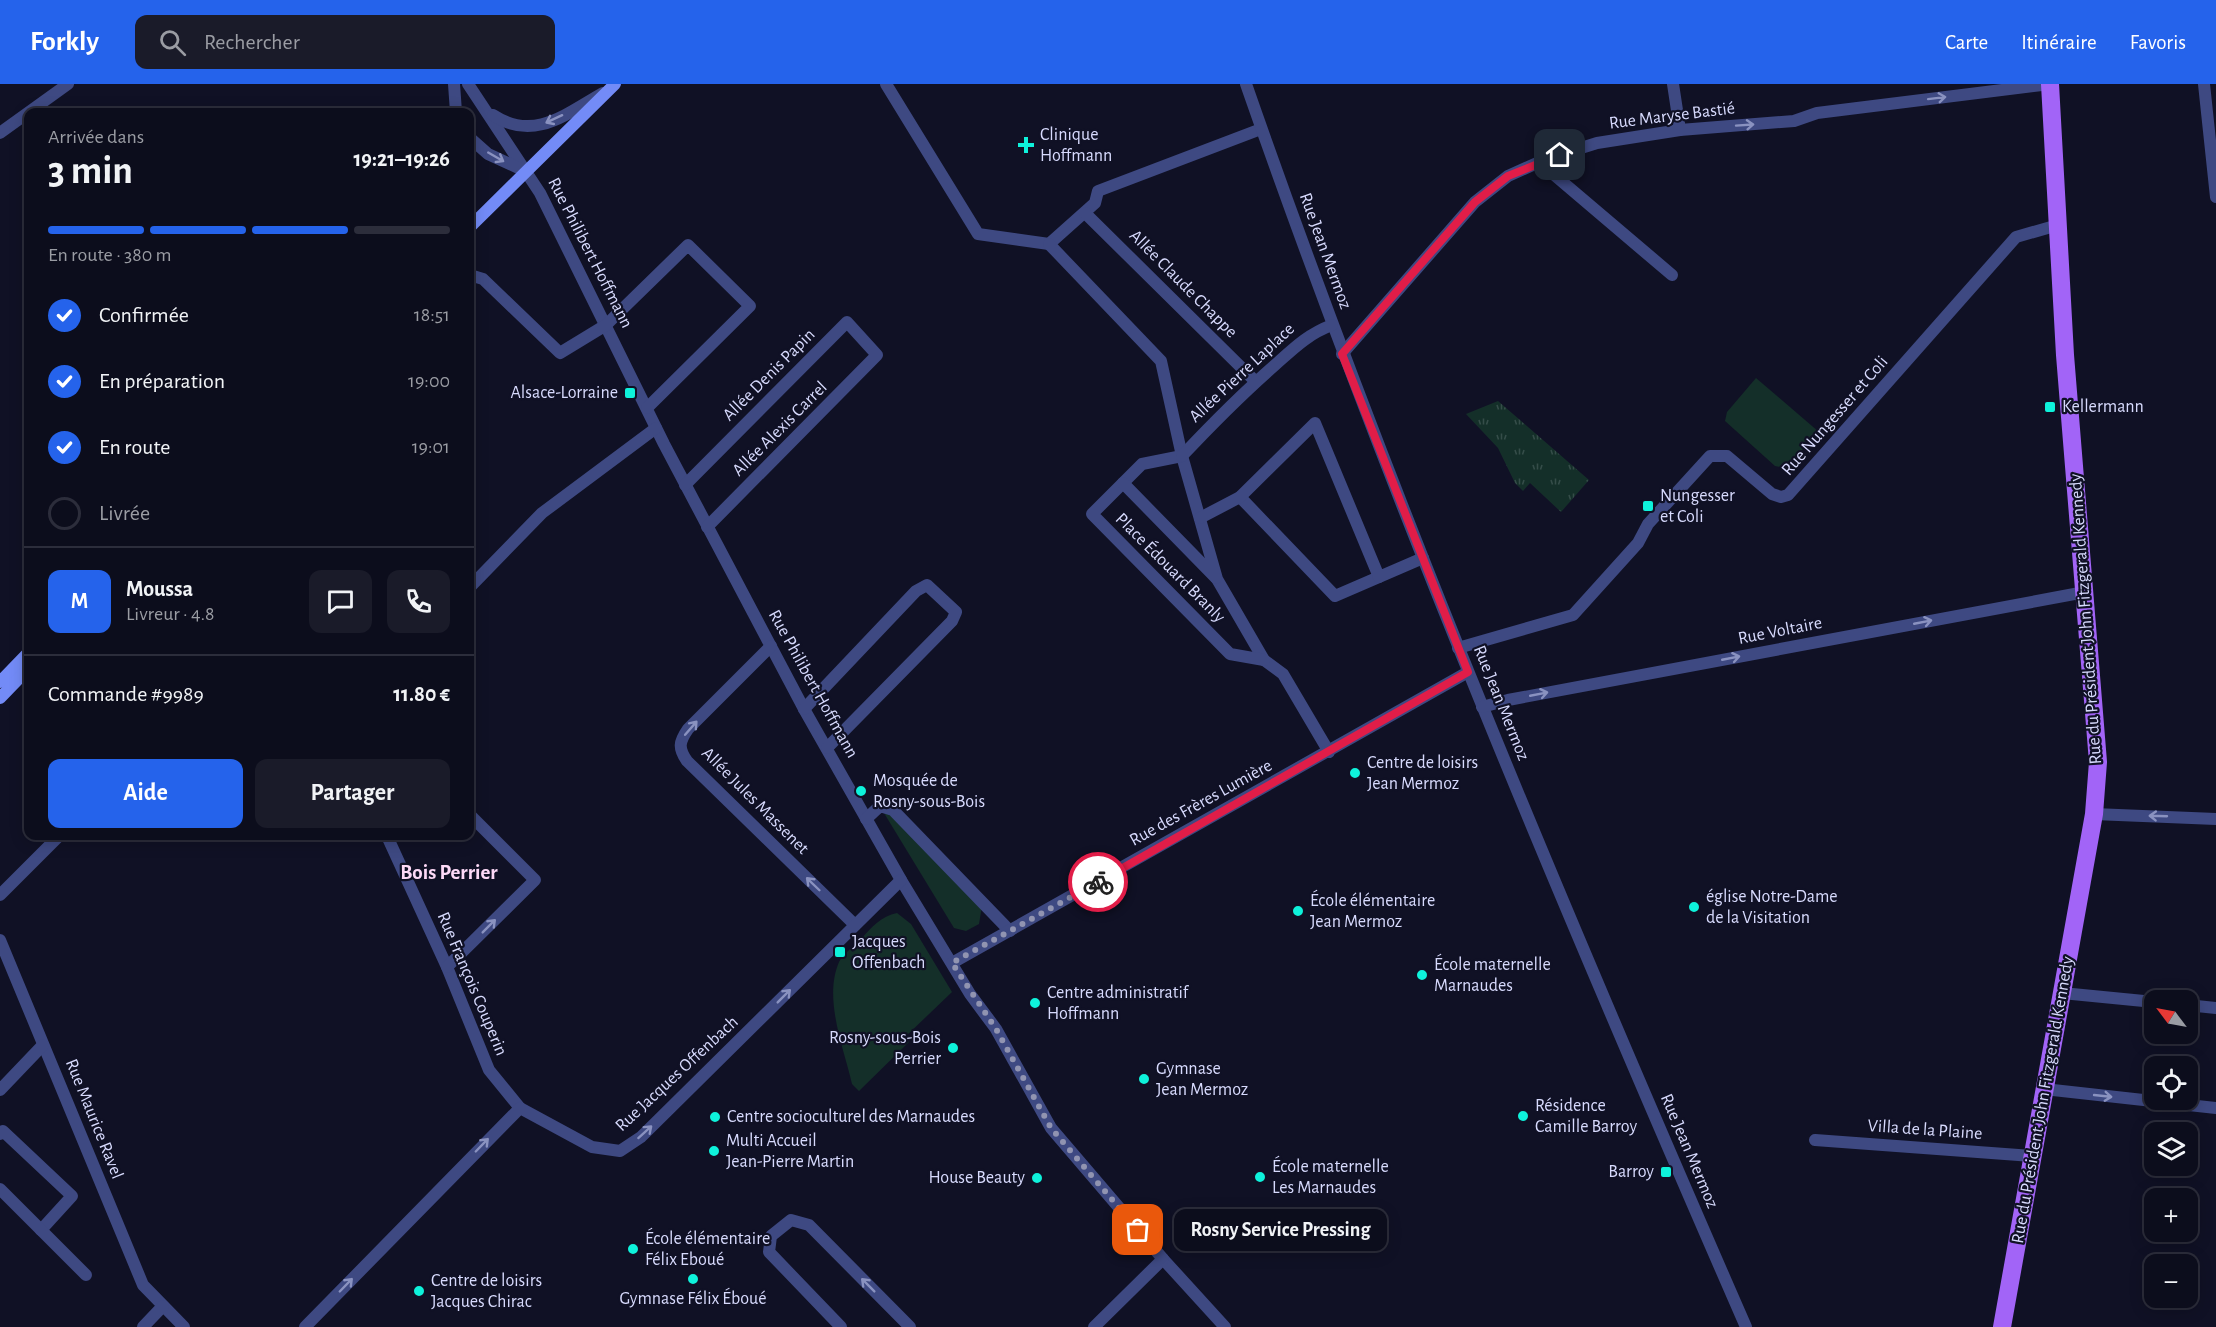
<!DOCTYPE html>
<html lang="fr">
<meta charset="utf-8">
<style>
:root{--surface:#0c0d1c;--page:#1a1b29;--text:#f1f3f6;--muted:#9a9ca3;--line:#2c2d3b;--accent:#2563eb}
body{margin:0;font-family:"Alegreya Sans",sans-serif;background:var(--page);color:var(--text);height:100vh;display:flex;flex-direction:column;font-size:22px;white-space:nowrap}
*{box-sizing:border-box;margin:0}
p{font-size:20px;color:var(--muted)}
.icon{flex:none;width:33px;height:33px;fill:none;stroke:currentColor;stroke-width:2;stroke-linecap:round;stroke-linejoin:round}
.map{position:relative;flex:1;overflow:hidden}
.panel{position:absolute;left:24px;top:24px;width:450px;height:732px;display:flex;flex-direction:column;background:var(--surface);border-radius:12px;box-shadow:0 3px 15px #0003,0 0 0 2px var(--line)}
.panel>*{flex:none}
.needle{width:39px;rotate:302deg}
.buttons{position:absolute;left:2144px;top:906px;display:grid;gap:12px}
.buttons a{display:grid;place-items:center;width:54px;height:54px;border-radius:12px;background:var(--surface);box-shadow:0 3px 15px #0003,0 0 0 2px var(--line);font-size:30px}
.pin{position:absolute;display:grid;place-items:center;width:51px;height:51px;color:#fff;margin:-26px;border-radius:12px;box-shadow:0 3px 9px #0006}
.courier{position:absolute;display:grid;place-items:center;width:60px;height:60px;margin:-30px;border:4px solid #e11d48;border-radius:50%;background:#fff;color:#222;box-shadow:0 2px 8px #0007}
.bubble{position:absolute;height:42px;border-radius:12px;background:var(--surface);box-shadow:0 3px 15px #0003,0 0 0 2px var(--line);font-size:20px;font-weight:700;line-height:42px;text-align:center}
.overview em{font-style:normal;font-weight:700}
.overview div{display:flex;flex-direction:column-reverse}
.overview{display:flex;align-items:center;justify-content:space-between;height:102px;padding:0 24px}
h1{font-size:39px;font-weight:700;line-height:45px}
.bar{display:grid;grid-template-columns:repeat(4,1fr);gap:9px 6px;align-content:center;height:72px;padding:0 24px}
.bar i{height:8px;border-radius:4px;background:var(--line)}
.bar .current{background:var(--accent)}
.bar p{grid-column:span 4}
.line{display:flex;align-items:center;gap:15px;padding:0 24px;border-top:2px solid var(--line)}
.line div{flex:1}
.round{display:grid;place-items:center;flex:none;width:63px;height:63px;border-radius:12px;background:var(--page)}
ol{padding:0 24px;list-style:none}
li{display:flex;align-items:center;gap:18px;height:66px}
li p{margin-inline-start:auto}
li .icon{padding:6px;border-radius:50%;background:var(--accent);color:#fff;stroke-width:4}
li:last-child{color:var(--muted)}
li i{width:33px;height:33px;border:3px solid var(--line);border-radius:50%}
.cta{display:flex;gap:12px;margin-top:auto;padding:12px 24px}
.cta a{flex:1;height:69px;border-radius:12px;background:var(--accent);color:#fff;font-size:24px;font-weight:700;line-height:69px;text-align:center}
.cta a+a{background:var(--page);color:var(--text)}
header{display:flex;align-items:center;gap:36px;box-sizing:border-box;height:84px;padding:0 30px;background:var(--accent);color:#fff}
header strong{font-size:28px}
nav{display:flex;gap:33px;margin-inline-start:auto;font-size:21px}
.search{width:420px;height:54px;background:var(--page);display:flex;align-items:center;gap:15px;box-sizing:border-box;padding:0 21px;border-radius:12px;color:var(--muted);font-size:22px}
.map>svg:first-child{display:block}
.green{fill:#142f29}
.park{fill:url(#park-tufts)}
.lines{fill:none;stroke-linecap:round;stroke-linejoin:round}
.street{stroke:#3e4982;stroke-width:12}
.secondary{stroke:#738bf7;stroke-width:12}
.primary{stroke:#a264f7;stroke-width:18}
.oneway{stroke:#8a92c0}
.done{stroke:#9194b1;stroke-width:6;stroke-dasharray:0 10.8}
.route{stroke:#e11d48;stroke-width:8}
.poi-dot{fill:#0ef2db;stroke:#101125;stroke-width:2}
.labels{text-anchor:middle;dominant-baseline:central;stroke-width:4.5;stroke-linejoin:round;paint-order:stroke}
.street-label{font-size:18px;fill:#d7dafd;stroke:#101125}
.poi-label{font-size:18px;fill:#d7dafd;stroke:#101125;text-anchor:start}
.quarter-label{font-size:21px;font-weight:bold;fill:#fdd9f7;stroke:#101125}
</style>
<header>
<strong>Forkly</strong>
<div class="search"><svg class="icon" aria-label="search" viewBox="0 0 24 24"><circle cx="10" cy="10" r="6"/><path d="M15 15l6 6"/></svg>Rechercher</div>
<nav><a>Carte</a><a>Itinéraire</a><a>Favoris</a></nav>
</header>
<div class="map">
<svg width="2216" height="1243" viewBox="0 0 2216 1243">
<defs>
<pattern id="park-tufts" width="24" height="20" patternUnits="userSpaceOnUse" patternTransform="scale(1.5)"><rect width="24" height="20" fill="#142f29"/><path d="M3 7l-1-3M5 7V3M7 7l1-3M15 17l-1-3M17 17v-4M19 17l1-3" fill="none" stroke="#354d49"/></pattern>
</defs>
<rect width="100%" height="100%" fill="#101125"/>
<g class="green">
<polygon points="1756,294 1819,348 1785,384 1775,382 1725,337 1727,328"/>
<polygon points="884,729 891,731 982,822 979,840 966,847 954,844"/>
<path d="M897,829L911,840L952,908L904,954L909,958L859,1007L852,1000C844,964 823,915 839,878C843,870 854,862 861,855C872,843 881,832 897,829Z"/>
</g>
<polygon class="park" points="1498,317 1589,396 1561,428 1530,399 1523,407 1515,399 1498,364 1466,330"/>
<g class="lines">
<g class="street">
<polyline points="454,0 456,28"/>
<polyline points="468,0 540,109 664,360 804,625 901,796 970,910 996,945 1051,1044 1163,1175 1225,1243"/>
<polyline points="886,0 978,150 1049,160 1095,119 1098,107 1261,45"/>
<path d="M1246,0C1393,422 1567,833 1746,1243"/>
<polyline points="1673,0 1680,46"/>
<polyline points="2204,0 2216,113"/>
<path d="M493,31C534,58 566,30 603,9"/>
<polyline points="0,49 68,0"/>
<polyline points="470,54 488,70 525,87"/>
<polyline points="1539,78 1672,191"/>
<polyline points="1085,129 1255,297"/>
<polyline points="1049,160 1161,277 1182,372 1217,495 1264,576 1283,590 1329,668"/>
<polyline points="470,195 473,192 483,195 560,269 606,241 688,161 750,222 647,324"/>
<polyline points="1342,270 1475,118 1508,92 1546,75 1597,59 1680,46 1794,37 1817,29 2050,0"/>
<polyline points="1182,372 1142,380 1092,430 1230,570 1264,576"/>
<path d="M1182,372C1212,340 1243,309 1275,281C1294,264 1308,250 1332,241"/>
<polyline points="1123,399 1216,494"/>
<polyline points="685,401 847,238 877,271 707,443"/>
<polyline points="1240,413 1335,512 1379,493"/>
<polyline points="1200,434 1240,413 1315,339 1379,493 1423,474"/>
<polyline points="470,503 542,429 656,344"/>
<path d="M771,562L688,645C679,658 678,664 687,677L855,841"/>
<polyline points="1458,564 1573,531 1638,459 1648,440 1710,372 1727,372 1772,410 1781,413 1788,411 2016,153 2058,141"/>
<polyline points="1482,623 1508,616 2085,508"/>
<polyline points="804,625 916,507 927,501 956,528 952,537 827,664"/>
<polyline points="2094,730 2216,735"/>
<polyline points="866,735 880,722 893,726 1010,847"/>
<polyline points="387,752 447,883 489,986 520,1024"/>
<polyline points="0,811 59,752"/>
<polyline points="0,856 143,1201 184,1243"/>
<polyline points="952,879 1468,588"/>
<polyline points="447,883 535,796 470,731"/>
<polyline points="2062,909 2154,918"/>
<polyline points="2187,921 2216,924"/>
<polyline points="2044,1005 2216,1024"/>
<polyline points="0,1006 43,961"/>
<polyline points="0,1050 3,1047 72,1112 41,1146"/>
<polyline points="1815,1056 2032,1072"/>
<polyline points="0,1105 86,1191"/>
<polyline points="143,1243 163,1222"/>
<polyline points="305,1243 520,1024 592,1063 620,1067 641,1053 901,796"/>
<polyline points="841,1243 769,1168 771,1152 791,1136 809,1141 910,1243"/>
<polyline points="1094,1243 1163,1175"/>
</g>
<g class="secondary">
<polyline points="470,143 615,0"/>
<polyline points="0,598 28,569"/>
<polyline points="0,614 28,585"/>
</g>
<polyline class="primary" points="2002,1243 2094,730 2098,678 2065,271 2050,0"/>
</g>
<defs><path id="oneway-shaft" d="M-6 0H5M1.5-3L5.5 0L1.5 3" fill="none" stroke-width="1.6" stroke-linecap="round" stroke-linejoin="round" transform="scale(1.5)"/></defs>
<g class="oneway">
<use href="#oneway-shaft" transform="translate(1937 14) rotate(-7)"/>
<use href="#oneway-shaft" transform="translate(554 35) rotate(155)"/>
<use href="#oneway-shaft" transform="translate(1745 41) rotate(-4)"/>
<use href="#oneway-shaft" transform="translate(496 73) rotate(30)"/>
<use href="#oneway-shaft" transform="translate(1923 538) rotate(-11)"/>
<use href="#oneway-shaft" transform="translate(1731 574) rotate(-11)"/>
<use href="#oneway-shaft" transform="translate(1539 610) rotate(-11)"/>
<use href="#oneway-shaft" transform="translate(691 644) rotate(-49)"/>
<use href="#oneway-shaft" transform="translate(2158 732) rotate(-178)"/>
<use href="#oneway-shaft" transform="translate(813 800) rotate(-136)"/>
<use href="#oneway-shaft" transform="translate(489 842) rotate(-45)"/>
<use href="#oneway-shaft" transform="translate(784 912) rotate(-45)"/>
<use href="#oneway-shaft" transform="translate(2103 1012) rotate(6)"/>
<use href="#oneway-shaft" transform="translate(645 1048) rotate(-42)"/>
<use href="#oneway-shaft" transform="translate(482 1061) rotate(-46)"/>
<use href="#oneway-shaft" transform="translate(346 1201) rotate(-46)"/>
<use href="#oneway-shaft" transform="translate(868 1201) rotate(-135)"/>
</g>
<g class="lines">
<polyline class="done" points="1098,798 952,879 996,945 1051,1044 1138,1146"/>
<polyline class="route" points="1098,798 1468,588 1342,270 1475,118 1508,92 1560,71"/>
</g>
<g class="poi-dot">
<path d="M1023 52h6v6h6v6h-6v6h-6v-6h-6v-6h6z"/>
<rect x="624" y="303" width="12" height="12" rx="3"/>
<rect x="2044" y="317" width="12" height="12" rx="3"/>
<rect x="1642" y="416" width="12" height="12" rx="3"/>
<circle cx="1355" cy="689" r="6"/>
<circle cx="861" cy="707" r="6"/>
<circle cx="1694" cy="823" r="6"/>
<circle cx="1298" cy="827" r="6"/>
<rect x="834" y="862" width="12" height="12" rx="3"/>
<circle cx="1422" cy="891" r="6"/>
<circle cx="1035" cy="919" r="6"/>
<circle cx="953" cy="964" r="6"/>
<circle cx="1144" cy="995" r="6"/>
<circle cx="1523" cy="1032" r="6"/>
<circle cx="715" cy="1033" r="6"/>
<circle cx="714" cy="1067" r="6"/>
<rect x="1660" y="1082" width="12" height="12" rx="3"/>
<circle cx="1260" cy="1093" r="6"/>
<circle cx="1037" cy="1094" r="6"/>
<circle cx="633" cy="1165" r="6"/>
<circle cx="693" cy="1195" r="6"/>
<circle cx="419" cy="1207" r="6"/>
</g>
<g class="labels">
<g class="street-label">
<text transform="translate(1672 32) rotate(-7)">Rue Maryse Bastié</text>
<text transform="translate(1325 167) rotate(70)">Rue Jean Mermoz</text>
<text transform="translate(590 169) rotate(63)">Rue Philibert Hoffmann</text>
<text transform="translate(1183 200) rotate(45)">Allée Claude Chappe</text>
<text transform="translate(1242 289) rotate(-43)">Allée Pierre Laplace</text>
<text transform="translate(769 291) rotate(-45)">Allée Denis Papin</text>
<text transform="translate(1835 332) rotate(-49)">Rue Nungesser et Coli</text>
<text transform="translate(780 345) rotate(-45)">Allée Alexis Carrel</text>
<text transform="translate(1170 484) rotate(45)">Place Édouard Branly</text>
<text transform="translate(2086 535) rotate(-94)">Rue du Président John Fitzgerald Kennedy</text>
<text transform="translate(1780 547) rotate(-11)">Rue Voltaire</text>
<text transform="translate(813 600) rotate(61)">Rue Philibert Hoffmann</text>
<text transform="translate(1501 619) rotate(68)">Rue Jean Mermoz</text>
<text transform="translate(755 717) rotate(45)">Allée Jules Massenet</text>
<text transform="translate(1201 719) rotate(-29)">Rue des Frères Lumière</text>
<text transform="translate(472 900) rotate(67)">Rue François Couperin</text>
<text transform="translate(677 990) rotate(-43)">Rue Jacques Offenbach</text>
<text transform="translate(2043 1016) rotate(-80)">Rue du Président John Fitzgerald Kennedy</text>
<text transform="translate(94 1035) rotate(68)">Rue Maurice Ravel</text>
<text transform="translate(1925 1046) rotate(4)">Villa de la Plaine</text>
<text transform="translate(1689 1067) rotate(67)">Rue Jean Mermoz</text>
</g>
<g class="poi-label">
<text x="1040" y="51">Clinique<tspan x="1040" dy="21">Hoffmann</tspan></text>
<text x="618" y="309" text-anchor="end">Alsace-Lorraine</text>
<text x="2062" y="323">Kellermann</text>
<text x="1660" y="412">Nungesser<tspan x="1660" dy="21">et Coli</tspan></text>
<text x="1367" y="679">Centre de loisirs<tspan x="1367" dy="21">Jean Mermoz</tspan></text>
<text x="873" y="697">Mosquée de<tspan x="873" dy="21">Rosny-sous-Bois</tspan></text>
<text x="1706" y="813">église Notre-Dame<tspan x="1706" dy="21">de la Visitation</tspan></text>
<text x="1310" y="817">École élémentaire<tspan x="1310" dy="21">Jean Mermoz</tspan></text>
<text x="852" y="858">Jacques<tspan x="852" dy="21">Offenbach</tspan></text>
<text x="1434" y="881">École maternelle<tspan x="1434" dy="21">Marnaudes</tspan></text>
<text x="1047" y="909">Centre administratif<tspan x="1047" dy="21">Hoffmann</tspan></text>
<text x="941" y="954" text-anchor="end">Rosny-sous-Bois<tspan x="941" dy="21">Perrier</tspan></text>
<text x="1156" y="985">Gymnase<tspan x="1156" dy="21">Jean Mermoz</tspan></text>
<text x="1535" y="1022">Résidence<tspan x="1535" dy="21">Camille Barroy</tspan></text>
<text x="727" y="1033">Centre socioculturel des Marnaudes</text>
<text x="726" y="1057">Multi Accueil<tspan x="726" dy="21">Jean-Pierre Martin</tspan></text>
<text x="1272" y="1083">École maternelle<tspan x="1272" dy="21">Les Marnaudes</tspan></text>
<text x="1654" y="1088" text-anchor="end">Barroy</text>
<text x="1025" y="1094" text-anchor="end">House Beauty</text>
<text x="645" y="1155">École élémentaire<tspan x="645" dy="21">Félix Eboué</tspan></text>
<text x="431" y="1197">Centre de loisirs<tspan x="431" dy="21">Jacques Chirac</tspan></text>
<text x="693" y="1215" text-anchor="middle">Gymnase Félix Éboué</text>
</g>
<g class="quarter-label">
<text x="449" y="788">Bois Perrier</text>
</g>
</g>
</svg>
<div class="buttons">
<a><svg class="needle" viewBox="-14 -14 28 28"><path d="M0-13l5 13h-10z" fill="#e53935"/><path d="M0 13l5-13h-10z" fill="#9a9ca3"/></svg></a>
<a><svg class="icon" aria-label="locate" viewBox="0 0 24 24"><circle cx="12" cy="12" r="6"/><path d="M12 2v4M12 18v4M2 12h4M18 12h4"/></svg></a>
<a><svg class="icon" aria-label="layers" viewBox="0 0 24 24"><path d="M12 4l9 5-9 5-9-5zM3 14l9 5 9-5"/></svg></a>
<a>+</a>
<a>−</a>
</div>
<div class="pin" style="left:1138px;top:1146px;background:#ea580c"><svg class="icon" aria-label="bag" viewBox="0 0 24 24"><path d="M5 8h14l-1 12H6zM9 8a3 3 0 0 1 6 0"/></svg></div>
<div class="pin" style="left:1560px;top:71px;background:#1f2937"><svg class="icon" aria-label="home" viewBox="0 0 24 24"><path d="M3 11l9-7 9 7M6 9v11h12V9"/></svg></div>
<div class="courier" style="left:1098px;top:798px"><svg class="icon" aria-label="bike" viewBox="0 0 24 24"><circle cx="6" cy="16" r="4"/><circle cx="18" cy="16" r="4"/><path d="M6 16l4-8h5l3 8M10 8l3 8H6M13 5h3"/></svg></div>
<div class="bubble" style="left:1174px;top:1125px;width:213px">Rosny Service Pressing</div>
<section class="panel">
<div class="overview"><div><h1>3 min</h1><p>Arrivée dans</p></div><em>19:21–19:26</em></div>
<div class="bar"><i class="current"></i><i class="current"></i><i class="current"></i><i></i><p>En route · 380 m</p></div>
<ol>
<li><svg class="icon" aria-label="check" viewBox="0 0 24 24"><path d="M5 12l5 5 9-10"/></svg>Confirmée<p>18:51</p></li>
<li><svg class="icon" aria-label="check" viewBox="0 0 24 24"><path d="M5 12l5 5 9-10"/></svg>En préparation<p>19:00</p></li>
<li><svg class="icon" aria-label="check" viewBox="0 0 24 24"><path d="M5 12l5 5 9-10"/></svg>En route<p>19:01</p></li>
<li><i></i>Livrée</li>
</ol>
<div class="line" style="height:108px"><b class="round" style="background:var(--accent);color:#fff">M</b><div><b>Moussa</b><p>Livreur · 4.8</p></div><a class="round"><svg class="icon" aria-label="chat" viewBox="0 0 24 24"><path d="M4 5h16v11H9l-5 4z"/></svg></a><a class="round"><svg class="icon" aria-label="phone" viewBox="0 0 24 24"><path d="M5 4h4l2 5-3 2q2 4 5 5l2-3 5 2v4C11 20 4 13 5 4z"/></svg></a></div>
<div class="line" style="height:78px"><div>Commande #9989</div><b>11.80 €</b></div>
<div class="cta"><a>Aide</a><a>Partager</a></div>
</section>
</div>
